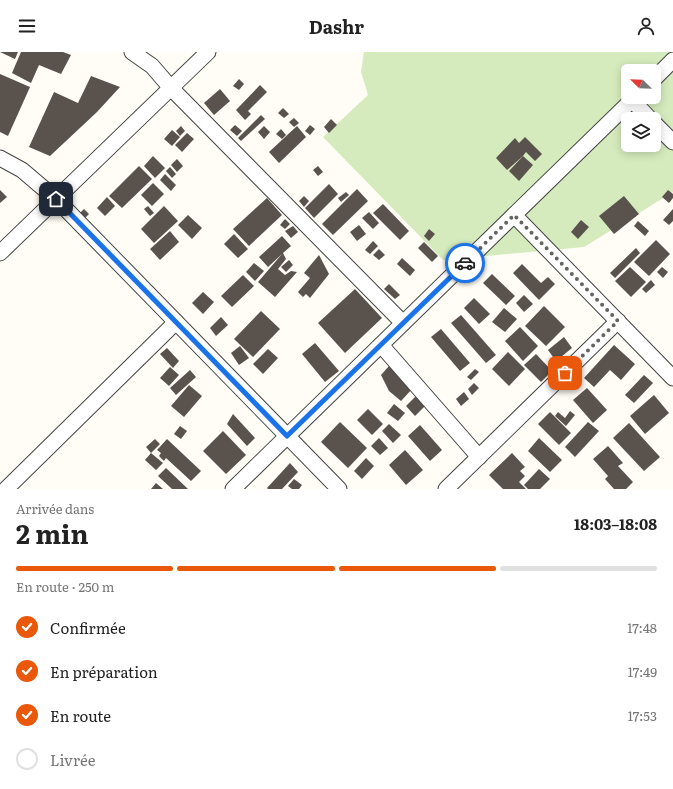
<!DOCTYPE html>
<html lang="fr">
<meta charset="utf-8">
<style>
:root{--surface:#fff;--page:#f2f2f2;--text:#222;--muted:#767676;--line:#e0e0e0;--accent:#ea580c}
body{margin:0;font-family:Literata,serif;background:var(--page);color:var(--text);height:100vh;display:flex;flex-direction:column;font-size:15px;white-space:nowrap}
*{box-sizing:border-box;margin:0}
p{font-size:13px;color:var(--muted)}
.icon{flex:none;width:22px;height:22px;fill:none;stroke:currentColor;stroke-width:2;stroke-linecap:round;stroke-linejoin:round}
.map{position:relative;height:437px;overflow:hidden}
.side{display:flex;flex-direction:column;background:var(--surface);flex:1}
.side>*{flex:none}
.needle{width:26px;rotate:293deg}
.buttons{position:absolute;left:621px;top:12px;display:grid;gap:8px}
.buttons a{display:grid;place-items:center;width:40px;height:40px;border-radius:6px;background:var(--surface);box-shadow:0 2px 10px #0003;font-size:20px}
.pin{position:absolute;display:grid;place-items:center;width:34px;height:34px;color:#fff;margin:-17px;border-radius:8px;box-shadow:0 2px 6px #0006}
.courier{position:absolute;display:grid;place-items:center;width:40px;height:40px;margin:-20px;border:3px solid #1a73e8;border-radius:50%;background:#fff;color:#222;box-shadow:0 1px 5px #0007}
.head em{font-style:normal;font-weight:700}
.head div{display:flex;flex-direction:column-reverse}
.head{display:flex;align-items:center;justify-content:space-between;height:68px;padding:0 16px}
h1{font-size:26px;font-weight:700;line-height:30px}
.bar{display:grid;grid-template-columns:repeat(4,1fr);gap:6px 4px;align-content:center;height:48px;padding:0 16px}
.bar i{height:5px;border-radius:3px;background:var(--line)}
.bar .on{background:var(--accent)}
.bar p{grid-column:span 4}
ol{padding:0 16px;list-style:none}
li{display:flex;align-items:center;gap:12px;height:44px}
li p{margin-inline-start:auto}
li .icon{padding:4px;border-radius:50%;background:var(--accent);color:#fff;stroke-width:4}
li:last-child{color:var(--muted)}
li i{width:22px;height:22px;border:2px solid var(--line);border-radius:50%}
header{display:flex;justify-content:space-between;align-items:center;height:52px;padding:0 16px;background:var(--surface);font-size:18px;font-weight:700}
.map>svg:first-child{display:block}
.green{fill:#d5ebbd;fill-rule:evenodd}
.building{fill:#5a524d}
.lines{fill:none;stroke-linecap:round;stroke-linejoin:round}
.minor-casing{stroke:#444;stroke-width:17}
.minor{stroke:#fff;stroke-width:15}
.done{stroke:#646461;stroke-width:4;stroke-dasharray:0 7.2}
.route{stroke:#1a73e8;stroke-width:5}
</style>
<header><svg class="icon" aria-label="menu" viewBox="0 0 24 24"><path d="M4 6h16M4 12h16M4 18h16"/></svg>Dashr<svg class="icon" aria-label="person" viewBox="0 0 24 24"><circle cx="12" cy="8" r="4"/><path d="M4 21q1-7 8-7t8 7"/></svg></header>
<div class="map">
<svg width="673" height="437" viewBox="0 0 673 437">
<rect width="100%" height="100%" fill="#fffdf5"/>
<path class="green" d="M364,0H673V140L584,195L443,208L323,85L368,43L361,20ZM628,19H654V45H628ZM628,67H654V93H628Z"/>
<g class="building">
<polygon points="0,0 18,0 15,7"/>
<polygon points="21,0 63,0 71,3 61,22 39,13 31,31 12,21"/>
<polygon points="0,22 30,35 8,84 0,80"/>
<polygon points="91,24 120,35 97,60 50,104 29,95 54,40 78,51"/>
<polygon points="239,27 244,32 239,38 233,34"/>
<polygon points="260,33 267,40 248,59 251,62 245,68 236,58"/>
<polygon points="220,37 230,49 214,63 204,51"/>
<polygon points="283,56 289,62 284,66 278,61"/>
<polygon points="261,63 265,67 241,89 238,86"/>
<polygon points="294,66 299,71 294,75 289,70"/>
<polygon points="331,67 337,73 329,81 324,75"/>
<polygon points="235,73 242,79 237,84 230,78"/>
<polygon points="310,73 315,77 310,83 305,79"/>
<polygon points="181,74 185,79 180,84 176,79"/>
<polygon points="264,74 270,80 264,87 258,80"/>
<polygon points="297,74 306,85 279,111 269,100"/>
<polygon points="281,77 286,83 282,87 276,82"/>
<polygon points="172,78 180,85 172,94 164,87"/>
<polygon points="187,81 194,87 182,100 175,93"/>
<polygon points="525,85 542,102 535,109 526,100 523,104 507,118 496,106 515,86 519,91"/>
<polygon points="153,104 165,116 155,126 144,114"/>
<polygon points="523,104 533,113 519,129 509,119"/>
<polygon points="177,107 183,114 177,120 171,113"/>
<polygon points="139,114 152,127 122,156 109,144"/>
<polygon points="318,114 323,120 318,124 313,118"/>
<polygon points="170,115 176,122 172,126 166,119"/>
<polygon points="165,122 176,133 171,139 160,128"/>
<polygon points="153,131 164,142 152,154 141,143"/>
<polygon points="329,132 338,142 314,166 305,156"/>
<polygon points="357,137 368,149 333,183 322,172"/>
<polygon points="0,138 7,145 0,151"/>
<polygon points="668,138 673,142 673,146 669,151 662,145"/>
<polygon points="346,140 349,143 341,150 338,146"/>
<polygon points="304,144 309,149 304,155 299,149"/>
<polygon points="624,144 639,162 614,182 599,164"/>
<polygon points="107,145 115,154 105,164 97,156"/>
<polygon points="267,146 282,163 249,194 233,177"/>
<polygon points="383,152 409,179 400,188 373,161"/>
<polygon points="148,154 154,161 150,164 144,157"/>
<polygon points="164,154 178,169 154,191 141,177"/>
<polygon points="84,157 89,162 83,168 78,163"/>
<polygon points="673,157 673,169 669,173 663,168"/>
<polygon points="369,160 379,171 373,177 362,166"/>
<polygon points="188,163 202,176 192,187 178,173"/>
<polygon points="285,167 290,172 285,177 280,173"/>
<polygon points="581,168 589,175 578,187 571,180"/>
<polygon points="638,169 649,179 645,184 634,174"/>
<polygon points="359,173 366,182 357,189 350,180"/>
<polygon points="293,174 298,180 291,186 285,179"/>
<polygon points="429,177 435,182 429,189 424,184"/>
<polygon points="170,179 179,190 160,208 150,197"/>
<polygon points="234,182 248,197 238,206 224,192"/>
<polygon points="282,184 291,194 283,201 286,207 278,217 285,223 291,219 297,220 275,245 258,230 282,202 268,215 259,205"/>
<polygon points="656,188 670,202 649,224 634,210"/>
<polygon points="373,189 378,194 370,202 365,198"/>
<polygon points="424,190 438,204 432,210 418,196"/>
<polygon points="636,196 640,201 615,226 610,221"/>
<polygon points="379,197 385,203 379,208 373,203"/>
<polygon points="319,203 329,222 310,246 306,242 303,245 298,240 310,226 304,221"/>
<polygon points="402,206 415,218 410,224 397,212"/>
<polygon points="289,208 293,213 286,220 281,215"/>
<polygon points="254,211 264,219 255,229 246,220"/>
<polygon points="522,212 541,231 548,225 555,232 539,248 513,221"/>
<polygon points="630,215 646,230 631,245 615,229"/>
<polygon points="662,215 668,220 663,226 657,220"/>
<polygon points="492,222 515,244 506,253 483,231"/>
<polygon points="243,223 254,234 232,255 221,244"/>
<polygon points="651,228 655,233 646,241 642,237"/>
<polygon points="389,232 400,243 395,247 384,237"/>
<polygon points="355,237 382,266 345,301 318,271"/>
<polygon points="203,240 214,250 203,262 192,251"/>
<polygon points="524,243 533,252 524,260 516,251"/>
<polygon points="474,246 490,262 479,272 464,256"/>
<polygon points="544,254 565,275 546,294 525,274"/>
<polygon points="504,256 517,267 505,280 492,270"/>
<polygon points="261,259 280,277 253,305 234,287"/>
<polygon points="461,263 496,303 486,311 451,271"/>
<polygon points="221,265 228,273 216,284 210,276"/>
<polygon points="520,275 538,294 523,309 505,289"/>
<polygon points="441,277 470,311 460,319 431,285"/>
<polygon points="564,285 572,296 556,309 548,298"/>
<polygon points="315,291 339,319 325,330 302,302"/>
<polygon points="614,293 635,312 621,328 610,318 594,335 584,326"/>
<polygon points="240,294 249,306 239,313 231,301"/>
<polygon points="167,296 179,309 173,316 160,302"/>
<polygon points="268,297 278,306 263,322 253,312"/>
<polygon points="508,300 525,317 509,334 492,317"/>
<polygon points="536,302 552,319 541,330 524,313"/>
<polygon points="389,314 413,336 401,349 389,339 381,323"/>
<polygon points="170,315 179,323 169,334 160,326"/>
<polygon points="475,317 479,320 471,328 467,325"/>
<polygon points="190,318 196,325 176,343 170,336"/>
<polygon points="644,323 653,331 634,351 625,343"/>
<polygon points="474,331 479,336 472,343 468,337"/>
<polygon points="189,333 202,344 184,365 171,354"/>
<polygon points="587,336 607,358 593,371 573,348"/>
<polygon points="464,340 469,347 461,354 456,347"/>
<polygon points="417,343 426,353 415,364 406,354"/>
<polygon points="654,343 669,361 645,382 630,364"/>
<polygon points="394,352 405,361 398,369 387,361"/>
<polygon points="368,357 383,372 372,383 357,368"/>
<polygon points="570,359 575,363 566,374 555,364 558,360 565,366"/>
<polygon points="550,360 571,381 559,393 538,372"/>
<polygon points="233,362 255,386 247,394 227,372"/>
<polygon points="340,370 367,396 348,416 321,390"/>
<polygon points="588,370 599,379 575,405 565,395"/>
<polygon points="629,371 660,405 644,419 613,386"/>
<polygon points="389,372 401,383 393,391 382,379"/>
<polygon points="420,373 442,398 430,409 408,384"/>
<polygon points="180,374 187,379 181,387 174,382"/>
<polygon points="223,379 246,403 226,422 203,399"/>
<polygon points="379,386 388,396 380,403 371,394"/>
<polygon points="539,386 562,408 550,420 528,399"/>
<polygon points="155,387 160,392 151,401 163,411 156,418 145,408 151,401 146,395"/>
<polygon points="167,387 201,419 191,429 166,406 164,409 159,404 161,401 157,398"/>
<polygon points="608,394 623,411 618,414 633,430 626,437 614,437 605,427 608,424 593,407"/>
<polygon points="405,398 423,418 406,433 389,413"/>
<polygon points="512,401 525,415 520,419 525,424 519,430 526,437 503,437 489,423"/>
<polygon points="366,406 374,414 362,427 354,419"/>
<polygon points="290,411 298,420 282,437 268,437 267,436"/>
<polygon points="166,416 188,437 172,437 158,424"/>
<polygon points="539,417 550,427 540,437 528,437 524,433"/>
<polygon points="294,427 302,433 299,437 292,437 288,434"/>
<polygon points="156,431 163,437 151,437"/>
</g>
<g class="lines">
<defs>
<g id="minor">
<polyline points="132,0 152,14 171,36 403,271"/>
<polyline points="654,27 673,8"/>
<polyline points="632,48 650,67"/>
<polyline points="654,71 673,90"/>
<polyline points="0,106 22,118 56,147 339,437"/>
<polyline points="514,163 673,326"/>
<polyline points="0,201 208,0"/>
<polyline points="381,293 479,405"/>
<polyline points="6,437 176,270"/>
<polyline points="233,437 635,45"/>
<polyline points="446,437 618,269"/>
</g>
</defs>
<use href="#minor" class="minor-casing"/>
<use href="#minor" class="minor"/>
</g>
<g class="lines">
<polyline class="done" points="465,211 514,163 618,269 565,321"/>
<polyline class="route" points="56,147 287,384 465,211"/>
</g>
</svg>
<div class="buttons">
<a><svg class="needle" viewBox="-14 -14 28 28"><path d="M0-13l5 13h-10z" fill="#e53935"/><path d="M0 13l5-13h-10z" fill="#767676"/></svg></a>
<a><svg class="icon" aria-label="layers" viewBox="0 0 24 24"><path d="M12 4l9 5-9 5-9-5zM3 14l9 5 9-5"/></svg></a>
</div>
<div class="pin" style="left:565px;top:321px;background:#ea580c"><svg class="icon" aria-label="bag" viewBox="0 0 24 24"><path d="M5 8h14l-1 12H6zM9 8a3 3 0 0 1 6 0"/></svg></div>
<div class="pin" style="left:56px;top:147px;background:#1f2937"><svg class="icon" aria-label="home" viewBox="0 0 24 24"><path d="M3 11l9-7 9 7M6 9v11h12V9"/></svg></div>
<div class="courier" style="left:465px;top:211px"><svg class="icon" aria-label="car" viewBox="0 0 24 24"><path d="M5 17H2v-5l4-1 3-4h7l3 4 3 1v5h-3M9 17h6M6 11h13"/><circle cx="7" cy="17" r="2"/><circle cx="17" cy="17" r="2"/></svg></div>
</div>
<section class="side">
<div class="head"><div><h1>2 min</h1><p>Arrivée dans</p></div><em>18:03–18:08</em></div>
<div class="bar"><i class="on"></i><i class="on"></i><i class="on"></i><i></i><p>En route · 250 m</p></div>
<ol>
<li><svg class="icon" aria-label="check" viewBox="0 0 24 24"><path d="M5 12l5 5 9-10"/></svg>Confirmée<p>17:48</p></li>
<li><svg class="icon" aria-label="check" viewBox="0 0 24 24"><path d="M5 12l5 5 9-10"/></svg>En préparation<p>17:49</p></li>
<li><svg class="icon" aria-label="check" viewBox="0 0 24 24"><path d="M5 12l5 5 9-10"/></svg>En route<p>17:53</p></li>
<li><i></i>Livrée</li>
</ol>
</section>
